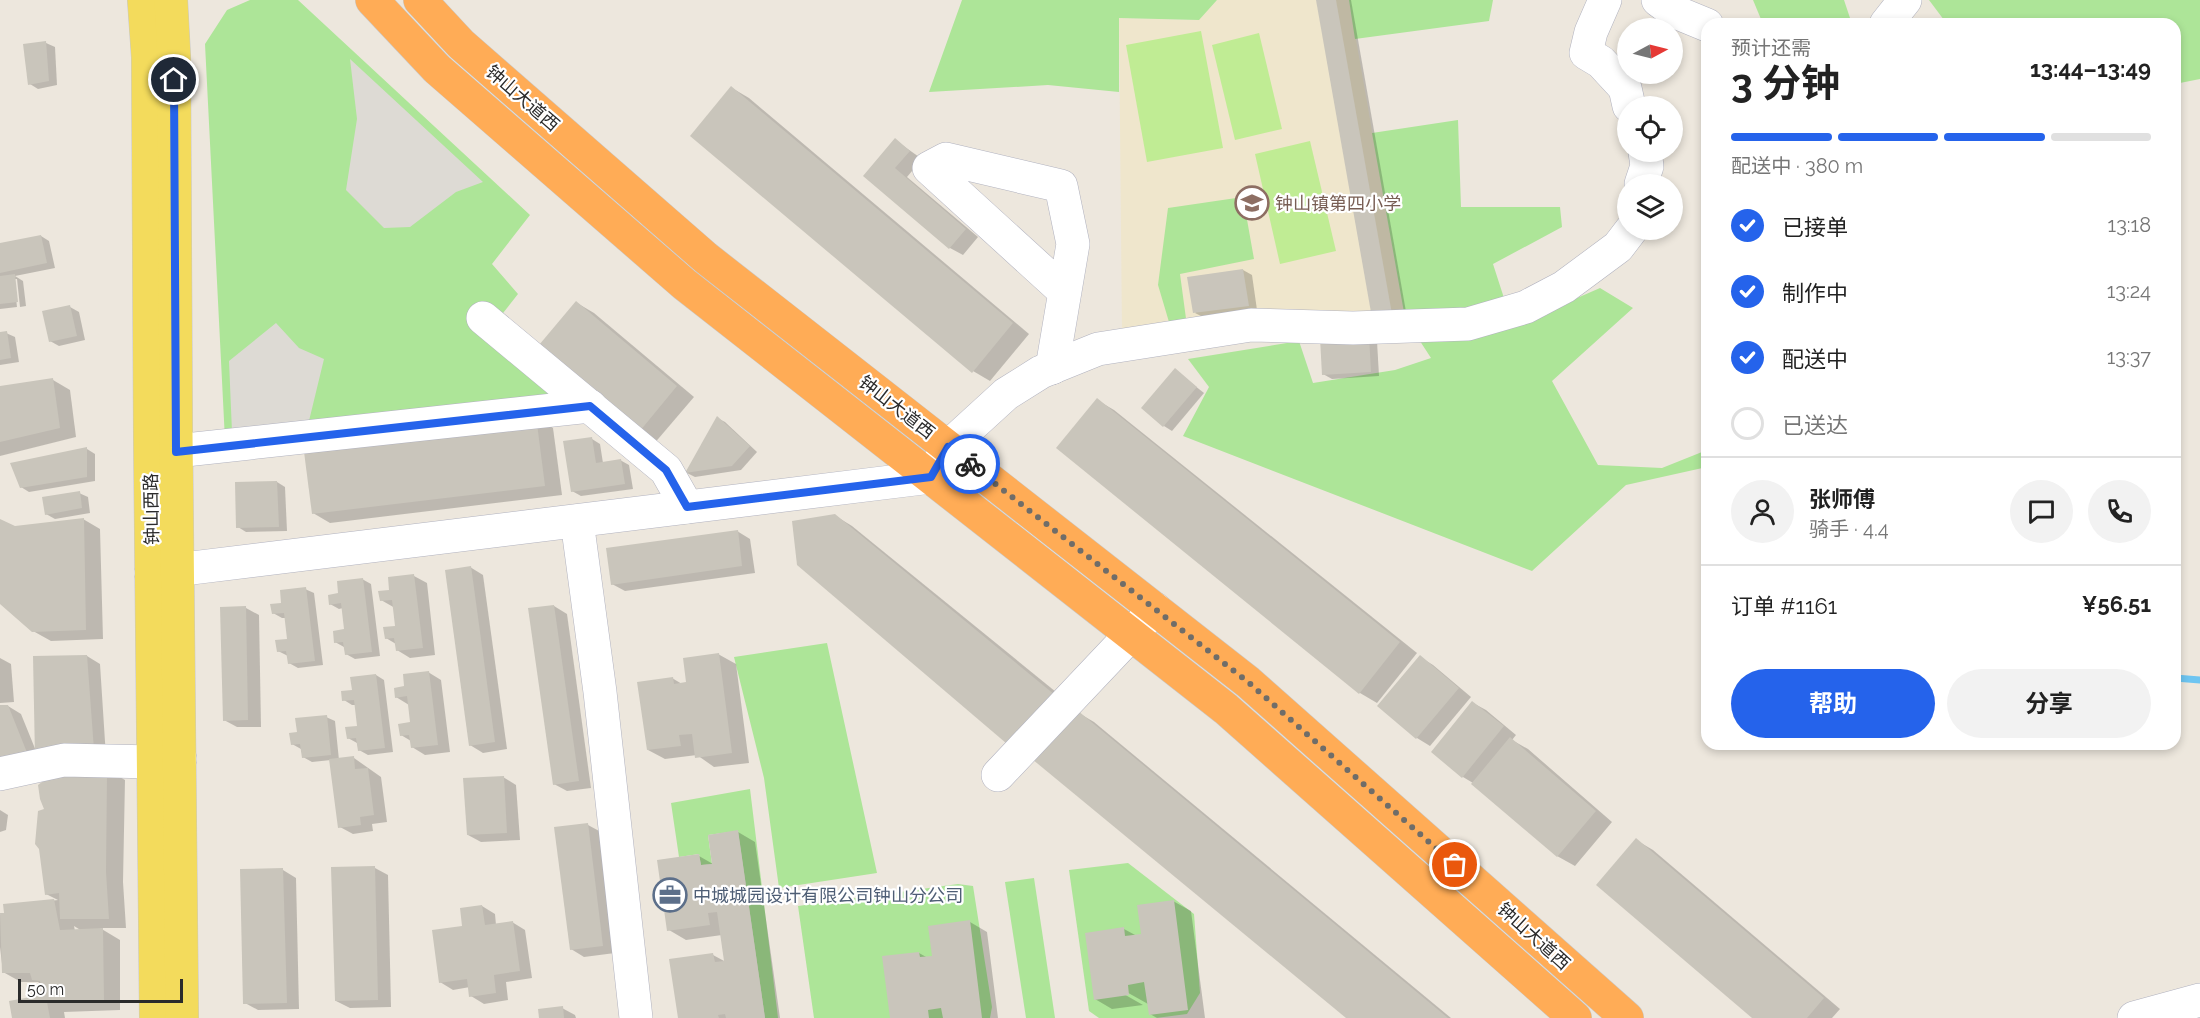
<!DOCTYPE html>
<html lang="zh">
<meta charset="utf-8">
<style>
:root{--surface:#fff;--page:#f2f2f2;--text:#222;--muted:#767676;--line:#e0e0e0;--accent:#2563eb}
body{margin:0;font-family:Raleway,"Noto Sans SC",sans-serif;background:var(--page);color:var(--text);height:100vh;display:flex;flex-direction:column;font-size:22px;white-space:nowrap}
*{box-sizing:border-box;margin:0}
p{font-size:20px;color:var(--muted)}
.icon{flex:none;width:33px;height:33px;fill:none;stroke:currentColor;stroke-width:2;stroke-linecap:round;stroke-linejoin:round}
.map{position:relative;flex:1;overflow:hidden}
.sheet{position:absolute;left:1701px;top:18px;width:480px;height:732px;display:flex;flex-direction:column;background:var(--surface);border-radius:18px;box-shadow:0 3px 9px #0003}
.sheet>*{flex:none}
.needle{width:39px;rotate:83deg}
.tools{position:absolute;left:1617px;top:18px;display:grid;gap:12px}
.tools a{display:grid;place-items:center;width:66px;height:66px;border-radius:50%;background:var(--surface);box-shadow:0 3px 9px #0003;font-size:30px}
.scale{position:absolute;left:18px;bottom:15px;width:165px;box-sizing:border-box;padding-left:6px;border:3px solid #2b2b2b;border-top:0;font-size:16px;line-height:21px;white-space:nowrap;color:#2b2b2b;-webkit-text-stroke:4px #fff;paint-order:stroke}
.pin{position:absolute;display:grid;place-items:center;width:51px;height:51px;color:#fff;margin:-26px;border:3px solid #fff;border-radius:50%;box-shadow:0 2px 6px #0007}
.courier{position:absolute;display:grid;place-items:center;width:60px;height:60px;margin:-30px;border:4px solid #2563eb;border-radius:50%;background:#fff;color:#222;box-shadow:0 2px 8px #0007}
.overview em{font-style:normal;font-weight:700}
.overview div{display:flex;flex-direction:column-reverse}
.overview{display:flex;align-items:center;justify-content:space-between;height:102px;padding:0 30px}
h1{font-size:39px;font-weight:700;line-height:45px}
.bar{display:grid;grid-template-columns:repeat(4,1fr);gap:9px 6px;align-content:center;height:72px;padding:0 30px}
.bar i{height:8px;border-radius:4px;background:var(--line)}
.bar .on{background:var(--accent)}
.bar p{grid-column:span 4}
.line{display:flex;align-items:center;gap:15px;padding:0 30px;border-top:2px solid var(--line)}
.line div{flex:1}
.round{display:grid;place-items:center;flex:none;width:63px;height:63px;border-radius:32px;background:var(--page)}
ol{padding:0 30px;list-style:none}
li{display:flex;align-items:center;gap:18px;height:66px}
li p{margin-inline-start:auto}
li .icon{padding:6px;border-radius:50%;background:var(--accent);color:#fff;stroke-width:4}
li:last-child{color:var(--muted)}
li i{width:33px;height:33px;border:3px solid var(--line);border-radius:50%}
.cta{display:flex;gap:12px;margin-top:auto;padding:12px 30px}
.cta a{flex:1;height:69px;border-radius:36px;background:var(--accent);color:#fff;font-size:24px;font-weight:700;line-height:69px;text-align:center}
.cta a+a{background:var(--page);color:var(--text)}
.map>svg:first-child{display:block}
.education{fill:#efe6cc}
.green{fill:#ade598}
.pitch{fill:#c0ec94}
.plaza{fill:#dddad4}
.shadow{fill:#0003;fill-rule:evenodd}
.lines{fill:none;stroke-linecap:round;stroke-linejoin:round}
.stream{stroke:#6ec5f1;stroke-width:7}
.building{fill:#c9c5bb}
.minor-casing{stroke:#b1b2bf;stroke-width:34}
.major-casing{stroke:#c8c8c8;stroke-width:34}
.highway-casing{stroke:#c8c8c8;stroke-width:34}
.minor{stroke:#fff;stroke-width:33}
.major{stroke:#f3db5c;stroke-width:33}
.highway{stroke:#ffac56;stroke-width:33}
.done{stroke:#6f6d69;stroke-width:6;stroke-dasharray:0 10.8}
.route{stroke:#2563eb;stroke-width:8}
.labels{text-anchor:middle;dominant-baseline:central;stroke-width:4.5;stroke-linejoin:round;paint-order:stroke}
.street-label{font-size:18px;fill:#2b2b2b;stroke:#fff}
.education-label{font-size:18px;fill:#785e54;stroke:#fff;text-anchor:start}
.service-label{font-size:18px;fill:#4e5e75;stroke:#fff;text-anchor:start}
</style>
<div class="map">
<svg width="2200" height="1018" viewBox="0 0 2200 1018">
<rect width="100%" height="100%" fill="#ede7dd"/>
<polygon class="education" points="1217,0 1349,0 1405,318 1122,335 1119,18 1198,20"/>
<g class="green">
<polygon points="250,0 298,0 530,215 492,264 518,294 488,332 566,395 225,440 205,44 227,10"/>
<polygon points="962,0 1217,0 1199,20 1119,18 1119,92 1048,85 929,92"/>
<polygon points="1349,0 1493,0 1489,21 1355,39"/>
<polygon points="1753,0 1844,0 1852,24 1763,24"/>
<polygon points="1929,0 2200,0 2200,79 2175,84 2175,24 1947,24"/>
<polygon points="1458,120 1461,207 1560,207 1562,227 1493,264 1513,326 1600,288 1633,308 1552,381 1598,465 1662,468 1707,450 1707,467 1626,485 1532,571 1183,436 1209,387 1188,359 1299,341 1313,383 1395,370 1431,358 1405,318 1372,133"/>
<polygon points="1243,197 1254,259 1180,274 1187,326 1169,322 1158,285 1168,208"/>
<polygon points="827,643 877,873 779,888 764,778 734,657"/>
<polygon points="750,789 778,1018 765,1018 738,831 708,835 712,864 701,865 699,854 679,857 671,803"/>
<polygon points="1128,863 1194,914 1200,993 1187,1014 1156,1018 1099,1018 1089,1011 1069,870"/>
<polygon points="1034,878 1055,1018 1026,1018 1005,882"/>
<polygon points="958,884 973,886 992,1007 990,1018 814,1018 798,906"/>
</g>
<g class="pitch">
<polygon points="1201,31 1223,148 1147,162 1126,45"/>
<polygon points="1259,33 1282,129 1235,140 1212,45"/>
<polygon points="1310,141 1336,251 1280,264 1255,154"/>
</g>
<g class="plaza">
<polygon points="350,59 483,182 456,192 410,227 384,228 346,190 357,119"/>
<polygon points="276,323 299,348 324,359 308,425 232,432 229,361"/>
</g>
<g class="shadow">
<polygon points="1317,0 1351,0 1408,323 1391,327"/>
<polygon points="46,43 55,47 57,85 38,89 30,84"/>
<polygon points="732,88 749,98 1029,334 990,381 973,371"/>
<polygon points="895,140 922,159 907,177 978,237 963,255 950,248 865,175"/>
<polygon points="41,236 49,241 55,268 15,276 23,281 26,306 20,307 17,279 14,279 17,307 0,309 0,245"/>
<polygon points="1243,270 1252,275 1257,310 1203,317 1195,313"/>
<polygon points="577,303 594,313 694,397 653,445 636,435"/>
<polygon points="70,307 79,312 85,340 59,346 50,341"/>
<polygon points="6,333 15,337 19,362 0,365 0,334"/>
<polygon points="1321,339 1377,341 1379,376 1332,379 1323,374"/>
<polygon points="1175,370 1204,393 1172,431 1164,426"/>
<polygon points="53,380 70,390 76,437 0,456 0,387"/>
<polygon points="1097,400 1114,410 1417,653 1377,703 1360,693 1058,448"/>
<polygon points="536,418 553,428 562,495 330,523 313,513"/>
<polygon points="717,418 725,422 757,452 741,470 695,477 687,473"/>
<polygon points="592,439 600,444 603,463 620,460 629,465 633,489 581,496 572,491"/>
<polygon points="87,449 95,454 95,481 29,492 21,487"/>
<polygon points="277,482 285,487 287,531 246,532 238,527"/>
<polygon points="79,493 88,497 90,513 55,519 46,514"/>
<polygon points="834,515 852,526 1072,705 1031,757"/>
<polygon points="83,519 100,529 103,639 51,641 33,631 0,602 0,521 14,528"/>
<polygon points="737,531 750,539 755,573 625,591 612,584"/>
<polygon points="470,567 483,575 507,749 483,753 470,745"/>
<polygon points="414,576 427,583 435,655 410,658 397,650 396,644 386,638 397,627 395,608 381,600"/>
<polygon points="362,579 371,584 380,656 355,659 346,654 344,647 335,642 346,631 343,608 339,609 330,604"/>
<polygon points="305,589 314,593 323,665 298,668 289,663 288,656 278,651 289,640 286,618 282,618 273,613"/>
<polygon points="554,606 567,614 591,788 567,791 554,784"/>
<polygon points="246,608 259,615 261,727 237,727 224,720"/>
<polygon points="718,654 736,664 749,763 714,767 697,755 665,759 648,750 672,678 682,684 687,683"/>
<polygon points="87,656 100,664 106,757 0,779 0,706 8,706 21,714 36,751 35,657"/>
<polygon points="1420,657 1433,665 1471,697 1430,746 1417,738 1379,706"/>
<polygon points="0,658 11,664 14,702 0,703"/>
<polygon points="428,672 441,680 450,752 425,755 412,747 411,741 401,735 412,724 409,705 396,697 406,688"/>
<polygon points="376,675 384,680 393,752 368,755 359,750 357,743 348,738 359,727 356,705 352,705 344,700"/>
<polygon points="1473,703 1486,710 1516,735 1512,740 1528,749 1612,822 1575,866 1557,856 1473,783 1463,777"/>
<polygon points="1077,712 1094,722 1451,1018 1348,1018"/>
<polygon points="326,717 335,721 339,760 354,758 381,777 387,822 372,824 373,831 353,834 340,827 331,760 312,762 303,757 301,749 292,744 298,733"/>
<path d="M108,770L125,780L123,882L126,928H100L120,940V1010L64,1012L65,1018H13L44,997L42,985L38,982H21L3,972L0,947V915L5,914L4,906L58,900L46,894ZM74,926L82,931H75Z"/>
<polygon points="503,777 516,785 520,840 481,842 468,835"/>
<polygon points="0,810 8,815 6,830 0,832"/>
<polygon points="588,825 601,832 615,953 584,957 571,949"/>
<polygon points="738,832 755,842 780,1018 679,1018 713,955 726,962 722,935 686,940 669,930 699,856 713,864"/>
<polygon points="1636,840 1653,850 1840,1009 1832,1018 1755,1018"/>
<polygon points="375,868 388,875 391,1007 350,1008 336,1001"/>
<polygon points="283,870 296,878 299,1009 258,1010 245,1003"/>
<polygon points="1173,901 1191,911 1205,1018 1157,1018 1150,1014 1148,1004 1123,990 1122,993 1143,1005 1112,1009 1095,999 1124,929 1137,936 1143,936"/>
<polygon points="482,906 495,914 496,925 512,922 525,930 532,978 506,982 508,1000 484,1004 471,996 470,987 453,990 440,982 464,927"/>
<polygon points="970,922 987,932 998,1018 891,1018 919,953 928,958 934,957"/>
<polygon points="562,1008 575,1015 576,1018 540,1018"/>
</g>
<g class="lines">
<polyline class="stream" points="2175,678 2200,680"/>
</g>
<g class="building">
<polygon points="1316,0 1336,0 1392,314 1372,318"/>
<polygon points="46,41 49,81 28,85 23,44"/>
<polygon points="731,86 1013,323 972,373 690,136"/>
<polygon points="895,138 910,151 895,168 966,229 949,249 863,176"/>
<polygon points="41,235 47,263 0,273 0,243"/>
<polygon points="1243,269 1249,306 1193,313 1187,277"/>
<polygon points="15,274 18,302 0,304 0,276"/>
<polygon points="576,301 677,386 635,437 534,351"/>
<polygon points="70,305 77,336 49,342 42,311"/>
<polygon points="7,331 11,358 0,360 0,332"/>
<polygon points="1369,335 1371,372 1322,375 1320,338"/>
<polygon points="1175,368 1197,387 1163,427 1141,408"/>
<polygon points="53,378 60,428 0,442 0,386"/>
<polygon points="1097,398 1400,642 1359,694 1056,448"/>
<polygon points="536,416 545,486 312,514 303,444"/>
<polygon points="717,416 750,446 732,466 685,473"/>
<polygon points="592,437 596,463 621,459 625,484 571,492 563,441"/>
<polygon points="87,447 87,477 20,488 10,463"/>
<polygon points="277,481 279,527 236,528 235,482"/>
<polygon points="80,491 82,508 45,515 42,497"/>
<polygon points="835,514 1055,695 1013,749 797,565 792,521"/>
<polygon points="84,518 86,630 32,632 0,604 0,519 15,526"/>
<polygon points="738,530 742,566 611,585 606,548"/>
<polygon points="471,566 495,742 469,746 445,570"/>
<polygon points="414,574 423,648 396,651 394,638 385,639 383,627 395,626 392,600 380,601 378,591 389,590 388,577"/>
<polygon points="363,578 372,652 345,655 343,642 334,643 333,631 344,629 341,603 329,605 328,595 338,593 337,581"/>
<polygon points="306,587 315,661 288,664 286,651 277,652 275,640 287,639 284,613 272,614 270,604 281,603 280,590"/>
<polygon points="554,605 579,781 553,785 528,608"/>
<polygon points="246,606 248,720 223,721 220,607"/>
<polygon points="719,653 732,753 695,758 692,734 679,735 681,746 647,750 637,682 673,677 674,684 686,682 683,658"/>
<polygon points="87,655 94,750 35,757 33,656"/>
<polygon points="1420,655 1459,688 1416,739 1377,706"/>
<polygon points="429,671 438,745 411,748 409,735 400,736 398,724 410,722 407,696 395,698 394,688 404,686 403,674"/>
<polygon points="376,674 385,748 358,751 356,738 347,739 345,727 357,726 354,700 342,701 341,691 352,690 350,677"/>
<polygon points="1472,701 1504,726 1462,778 1431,752"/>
<polygon points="0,705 8,705 28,755 0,766"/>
<polygon points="1077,710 1448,1018 1346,1018 1032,759"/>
<polygon points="327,715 331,755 302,758 300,744 291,745 289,733 297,732 295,718"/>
<polygon points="1510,737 1596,811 1557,857 1471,784"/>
<polygon points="354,756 355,769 368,768 374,815 360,817 361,825 338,828 329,759"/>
<polygon points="45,766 107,775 106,872 109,919 60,919 59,893 45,895 39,849 35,844 38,811 44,809 40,799 38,785 42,782"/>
<polygon points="504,776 507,833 467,835 463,778"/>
<polygon points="588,823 603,946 570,950 554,827"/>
<polygon points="738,830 765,1018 726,1018 725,1014 718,1015 719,1018 678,1018 669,959 713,953 715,962 724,961 717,912 708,913 710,925 667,931 657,860 699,854 701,865 712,864 708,835"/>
<polygon points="1636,838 1824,998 1807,1018 1752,1018 1596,885"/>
<polygon points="375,866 378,1000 335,1001 331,867"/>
<polygon points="283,868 287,1003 243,1004 240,869"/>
<polygon points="54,899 60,930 103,928 104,1001 47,1002 50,1018 12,1018 9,1001 42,995 40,981 32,980 30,973 2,973 0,913 4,913 3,904"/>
<polygon points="1174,900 1188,1010 1149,1015 1144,982 1128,985 1129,995 1094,1000 1085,933 1124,927 1125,936 1141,934 1137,905"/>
<polygon points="482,905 485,925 513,921 520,971 494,975 496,993 469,997 467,979 439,983 432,930 462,926 460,908"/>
<polygon points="970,920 982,1018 943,1018 941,1008 928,1010 929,1018 890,1018 882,956 919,952 920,957 932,956 928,926"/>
<polygon points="563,1006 564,1018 539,1018 538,1009"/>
</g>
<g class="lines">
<defs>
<g id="minor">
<polyline points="1605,0 1591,32 1586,53 1601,62 1625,88 1629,106"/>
<polyline points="1658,0 1673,11 1707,25"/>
<polyline points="1886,24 1905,0"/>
<polyline points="1641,184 1647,166 1645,152"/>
<polyline points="483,318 666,470 687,507"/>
<polyline points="1052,368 1073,244 1061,186 946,159 929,168 1065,292"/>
<polyline points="176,451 590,406"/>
<polyline points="577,521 600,692 636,1018"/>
<polyline points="151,573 931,477 948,447 1006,394 1041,372 1098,349 1251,325 1353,328 1468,324 1526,307 1564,287 1618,247 1631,230"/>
<polyline points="0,774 64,760 153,762 180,759"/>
<polyline points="998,775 1155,609"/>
<polyline points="2134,1018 2200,1000"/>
</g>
<g id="major">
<polyline points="144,0 148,57 150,434 156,1018"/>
<polyline points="171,0 174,56 176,433 182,1018"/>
</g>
<g id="highway">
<polyline points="372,0 437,69 684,284 1226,709 1575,1018"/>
<polyline points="420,0 461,44 706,258 1248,682 1627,1018"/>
</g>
</defs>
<use href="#minor" class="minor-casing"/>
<use href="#major" class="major-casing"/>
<use href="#highway" class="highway-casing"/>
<use href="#minor" class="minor"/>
<use href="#major" class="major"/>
<use href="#highway" class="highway"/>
</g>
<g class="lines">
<polyline class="done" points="970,464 1248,682 1455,865"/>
<polyline class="route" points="174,80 176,452 590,406 666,470 687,507 931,477 948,447 970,464"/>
</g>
<defs>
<symbol id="school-ring" viewBox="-11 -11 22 22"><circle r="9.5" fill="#fff" stroke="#8d6e63" stroke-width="1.5"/><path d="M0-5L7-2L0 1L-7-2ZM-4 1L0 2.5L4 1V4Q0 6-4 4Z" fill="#8d6e63"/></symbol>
<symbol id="office-ring" viewBox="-11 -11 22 22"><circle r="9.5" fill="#fff" stroke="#5c6f8a" stroke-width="1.5"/><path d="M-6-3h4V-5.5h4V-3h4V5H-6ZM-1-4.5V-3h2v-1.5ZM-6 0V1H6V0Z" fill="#5c6f8a"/></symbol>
</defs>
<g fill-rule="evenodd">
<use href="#school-ring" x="1233" y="184" width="38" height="38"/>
<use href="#office-ring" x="651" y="876" width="38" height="38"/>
</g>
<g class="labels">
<g class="street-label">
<text transform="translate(523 98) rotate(41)">钟山大道西</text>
<text transform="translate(897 407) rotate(38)">钟山大道西</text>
<text transform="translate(151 509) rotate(-91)">钟山西路</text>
<text transform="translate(1534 936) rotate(42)">钟山大道西</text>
</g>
<g class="education-label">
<text x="1275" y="203">钟山镇第四小学</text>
</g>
<g class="service-label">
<text x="693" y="895">中城城园设计有限公司钟山分公司</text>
</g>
</g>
</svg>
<div class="tools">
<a><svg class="needle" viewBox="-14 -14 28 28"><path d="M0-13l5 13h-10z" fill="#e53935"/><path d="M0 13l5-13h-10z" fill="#767676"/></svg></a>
<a><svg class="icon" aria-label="locate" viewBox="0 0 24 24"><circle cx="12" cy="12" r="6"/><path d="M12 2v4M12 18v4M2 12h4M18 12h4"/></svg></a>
<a><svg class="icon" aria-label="layers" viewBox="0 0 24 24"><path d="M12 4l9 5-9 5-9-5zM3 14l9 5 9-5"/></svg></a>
</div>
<div class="scale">50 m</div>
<div class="pin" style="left:1455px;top:865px;background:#ea580c"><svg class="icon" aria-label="bag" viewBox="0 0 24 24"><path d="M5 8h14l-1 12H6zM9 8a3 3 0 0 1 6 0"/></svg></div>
<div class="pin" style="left:174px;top:80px;background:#1f2937"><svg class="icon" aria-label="home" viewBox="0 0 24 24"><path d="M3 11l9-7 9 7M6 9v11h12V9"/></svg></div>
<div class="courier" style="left:970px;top:464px"><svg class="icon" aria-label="bike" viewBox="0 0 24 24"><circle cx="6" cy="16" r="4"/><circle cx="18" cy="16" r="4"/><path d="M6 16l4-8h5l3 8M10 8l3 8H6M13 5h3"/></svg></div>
<section class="sheet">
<div class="overview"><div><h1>3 分钟</h1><p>预计还需</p></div><em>13:44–13:49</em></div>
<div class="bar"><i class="on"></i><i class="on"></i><i class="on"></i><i></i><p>配送中 · 380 m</p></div>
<ol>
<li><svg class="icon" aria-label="check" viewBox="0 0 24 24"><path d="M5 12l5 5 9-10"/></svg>已接单<p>13:18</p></li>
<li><svg class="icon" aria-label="check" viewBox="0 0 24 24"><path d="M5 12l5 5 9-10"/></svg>制作中<p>13:24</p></li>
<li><svg class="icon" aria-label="check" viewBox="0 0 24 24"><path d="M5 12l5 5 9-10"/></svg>配送中<p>13:37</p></li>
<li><i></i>已送达</li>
</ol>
<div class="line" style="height:108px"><a class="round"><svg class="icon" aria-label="person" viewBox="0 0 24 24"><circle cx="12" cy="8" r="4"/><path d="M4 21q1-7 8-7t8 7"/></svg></a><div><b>张师傅</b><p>骑手 · 4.4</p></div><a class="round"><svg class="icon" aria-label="chat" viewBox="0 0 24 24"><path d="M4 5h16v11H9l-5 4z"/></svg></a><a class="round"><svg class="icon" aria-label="phone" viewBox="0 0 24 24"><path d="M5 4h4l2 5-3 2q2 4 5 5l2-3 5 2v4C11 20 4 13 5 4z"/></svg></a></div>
<div class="line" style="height:78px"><div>订单 #1161</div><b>¥56.51</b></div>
<div class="cta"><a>帮助</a><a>分享</a></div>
</section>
</div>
